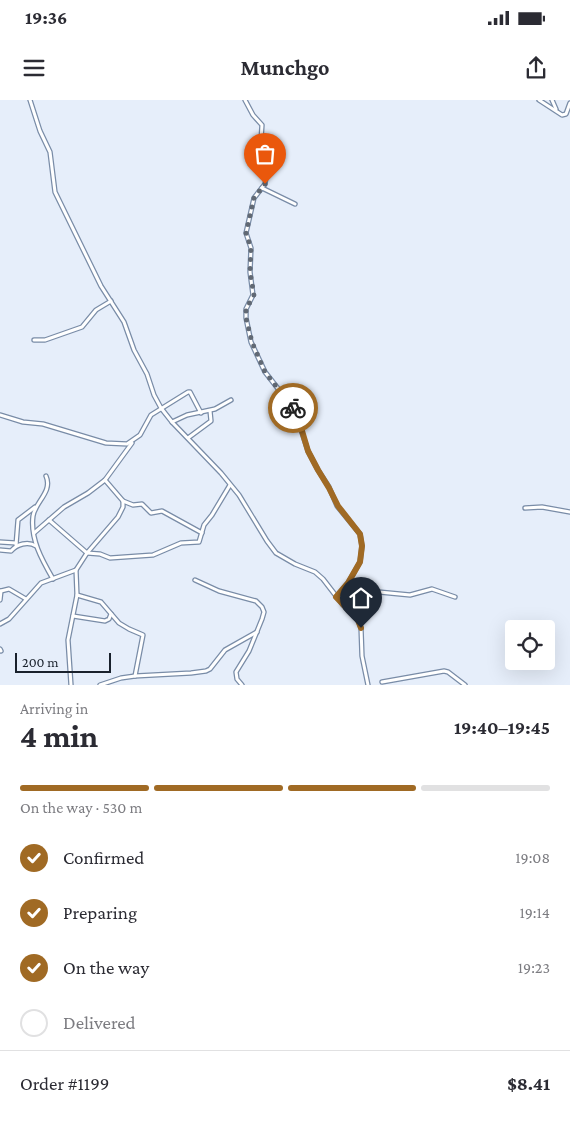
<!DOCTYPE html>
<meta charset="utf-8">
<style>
:root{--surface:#fff;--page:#f2f2f3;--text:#2b2b33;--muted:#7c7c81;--line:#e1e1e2;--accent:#a06a24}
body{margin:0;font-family:"Crimson Pro",serif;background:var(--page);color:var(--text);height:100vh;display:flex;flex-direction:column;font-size:19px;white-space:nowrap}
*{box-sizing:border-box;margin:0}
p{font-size:16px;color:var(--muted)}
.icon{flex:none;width:28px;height:28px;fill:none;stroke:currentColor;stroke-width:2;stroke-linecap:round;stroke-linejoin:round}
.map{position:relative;height:585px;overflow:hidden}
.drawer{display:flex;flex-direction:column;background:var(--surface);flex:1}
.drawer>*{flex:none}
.controls{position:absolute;left:505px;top:520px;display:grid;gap:10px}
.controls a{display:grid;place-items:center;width:50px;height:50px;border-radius:5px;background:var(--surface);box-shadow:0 5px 20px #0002;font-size:25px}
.scale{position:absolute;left:15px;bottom:12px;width:96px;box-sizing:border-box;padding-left:5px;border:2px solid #19212c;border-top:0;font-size:14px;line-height:18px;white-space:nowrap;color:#19212c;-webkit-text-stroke:4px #e6eefa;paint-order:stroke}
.pin{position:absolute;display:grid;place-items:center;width:42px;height:42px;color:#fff;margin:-51px -21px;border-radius:50% 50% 50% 0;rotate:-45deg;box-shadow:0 0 5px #0007}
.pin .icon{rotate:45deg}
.courier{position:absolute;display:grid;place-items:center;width:50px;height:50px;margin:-25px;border:4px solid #a06a24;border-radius:50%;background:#fff;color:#222;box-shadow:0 1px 6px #0007}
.head em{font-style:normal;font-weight:700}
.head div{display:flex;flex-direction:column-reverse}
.head{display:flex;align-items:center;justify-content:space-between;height:85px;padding:0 20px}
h1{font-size:32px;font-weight:700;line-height:38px}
.bar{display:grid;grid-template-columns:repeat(4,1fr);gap:8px 5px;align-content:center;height:60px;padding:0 20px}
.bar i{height:6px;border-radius:4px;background:var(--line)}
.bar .selected{background:var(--accent)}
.bar p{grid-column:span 4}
.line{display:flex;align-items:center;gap:12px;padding:0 20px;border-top:1px solid var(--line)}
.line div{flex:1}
ol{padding:0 20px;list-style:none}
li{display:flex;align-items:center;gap:15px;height:55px}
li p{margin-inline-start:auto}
li .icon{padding:5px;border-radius:50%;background:var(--accent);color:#fff;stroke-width:4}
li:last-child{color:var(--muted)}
li i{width:28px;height:28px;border:2px solid var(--line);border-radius:50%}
.status{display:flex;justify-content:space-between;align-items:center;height:35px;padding:0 25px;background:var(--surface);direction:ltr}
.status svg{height:14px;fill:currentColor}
header{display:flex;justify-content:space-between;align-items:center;height:65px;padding:0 20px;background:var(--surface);font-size:22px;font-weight:700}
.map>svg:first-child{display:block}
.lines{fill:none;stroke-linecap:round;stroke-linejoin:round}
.street-casing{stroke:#798ca7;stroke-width:5.5}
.street{stroke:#fff;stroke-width:3}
.done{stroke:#616974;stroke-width:5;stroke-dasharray:0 9}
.route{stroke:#a06a24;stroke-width:6}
</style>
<div class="status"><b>19:36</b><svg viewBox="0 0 49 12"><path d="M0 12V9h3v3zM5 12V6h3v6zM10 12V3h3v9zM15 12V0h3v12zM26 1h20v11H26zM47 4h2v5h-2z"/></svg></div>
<header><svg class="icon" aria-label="menu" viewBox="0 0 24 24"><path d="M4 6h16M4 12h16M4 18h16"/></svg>Munchgo<svg class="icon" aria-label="share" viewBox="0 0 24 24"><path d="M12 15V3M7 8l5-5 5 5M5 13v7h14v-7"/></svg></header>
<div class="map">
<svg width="570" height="585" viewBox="0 0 570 585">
<rect width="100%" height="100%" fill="#e6eefa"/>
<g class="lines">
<defs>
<g id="street">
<polyline points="30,0 40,31 50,52 55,92 101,186 124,222 134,250 147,274 154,295 161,308 172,322 221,373 239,395 267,441 276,453 295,464 315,472 323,479 343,505 358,520 361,528 362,556 368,585"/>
<polyline points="245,0 253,15 262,25 261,40 267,55 268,63 265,84 254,98 246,133 251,148 250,172 253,195 246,209 246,218 251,242 265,272 294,309 308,351 318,370 329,387 337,406 360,434 362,446 360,462 348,483 336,497"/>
<polyline points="539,0 562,15 566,14 570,3"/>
<polyline points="552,0 556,9"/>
<polyline points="262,88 295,104"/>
<polyline points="34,240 45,240 82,227 96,210 111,201"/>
<polyline points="0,315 23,322 43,324 106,343 127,344 140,335 151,315 188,292 190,292 201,313"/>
<polyline points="172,322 187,315 215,309 231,300"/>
<polyline points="188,338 211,321 210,311"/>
<path d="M46,376C53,392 35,402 33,416C30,439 42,460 53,479"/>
<polyline points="123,401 133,405 142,404 151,413 162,411 202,433"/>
<polyline points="525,408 542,407 570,412"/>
<polyline points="49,420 87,453 100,454 110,458 153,455 181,443 199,442 204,425 212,415 230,385"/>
<polyline points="34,433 64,407 88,393 105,380 132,343"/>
<polyline points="0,442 16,443"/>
<polyline points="16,445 18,420 35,407"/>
<path d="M0,450L11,451C17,444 28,441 36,446"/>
<polyline points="195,480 219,491 256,501 262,507 264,512 262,519 249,551 236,572 237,579 242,585"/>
<polyline points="1,491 9,489 26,499"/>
<polyline points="342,492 355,494 379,492 410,495 432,489 455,497"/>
<polyline points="77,495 101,502 119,523 129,529 143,535 135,576"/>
<polyline points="0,500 1,491"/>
<polyline points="73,516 105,521 109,519 111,514"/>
<polyline points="0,524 9,519 41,483 76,470 87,453 118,417 123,407 123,401 105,380"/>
<polyline points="0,549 1,551"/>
<polyline points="382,582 444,571 448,572 465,585"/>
<polyline points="71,585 68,540 77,495 76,470"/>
<polyline points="100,585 121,578 135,576 191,573 206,571 210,569 225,550 257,532"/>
</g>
</defs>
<use href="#street" class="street-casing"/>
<use href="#street" class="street"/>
</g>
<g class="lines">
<polyline class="done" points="265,84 254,98 246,133 251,148 250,172 254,195 246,209 246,218 252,242 265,272 293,308"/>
<polyline class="route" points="293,308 297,314 308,351 318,370 329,388 338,406 360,434 362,446 360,462 348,483 336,497 358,520 361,528"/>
</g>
</svg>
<div class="controls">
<a><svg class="icon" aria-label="locate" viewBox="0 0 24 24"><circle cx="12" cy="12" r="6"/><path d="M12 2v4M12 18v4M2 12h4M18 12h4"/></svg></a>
</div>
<div class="scale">200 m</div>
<div class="pin" style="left:265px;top:84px;background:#ea580c"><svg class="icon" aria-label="bag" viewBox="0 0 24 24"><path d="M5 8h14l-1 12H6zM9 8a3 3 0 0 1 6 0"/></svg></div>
<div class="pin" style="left:361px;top:528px;background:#1f2937"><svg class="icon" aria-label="home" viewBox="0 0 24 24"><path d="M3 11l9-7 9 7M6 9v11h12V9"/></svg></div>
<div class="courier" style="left:293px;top:308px"><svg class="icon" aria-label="bike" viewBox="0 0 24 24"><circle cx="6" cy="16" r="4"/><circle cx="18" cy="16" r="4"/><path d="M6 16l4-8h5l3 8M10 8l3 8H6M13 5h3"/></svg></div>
</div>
<section class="drawer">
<div class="head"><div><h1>4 min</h1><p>Arriving in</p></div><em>19:40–19:45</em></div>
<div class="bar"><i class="selected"></i><i class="selected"></i><i class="selected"></i><i></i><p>On the way · 530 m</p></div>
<ol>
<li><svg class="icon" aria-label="check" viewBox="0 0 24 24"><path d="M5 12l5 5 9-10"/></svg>Confirmed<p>19:08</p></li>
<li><svg class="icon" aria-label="check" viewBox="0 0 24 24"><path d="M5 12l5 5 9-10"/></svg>Preparing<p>19:14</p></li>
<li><svg class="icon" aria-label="check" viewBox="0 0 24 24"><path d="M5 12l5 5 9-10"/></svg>On the way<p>19:23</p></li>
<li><i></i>Delivered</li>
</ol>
<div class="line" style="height:65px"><div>Order #1199</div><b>$8.41</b></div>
</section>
